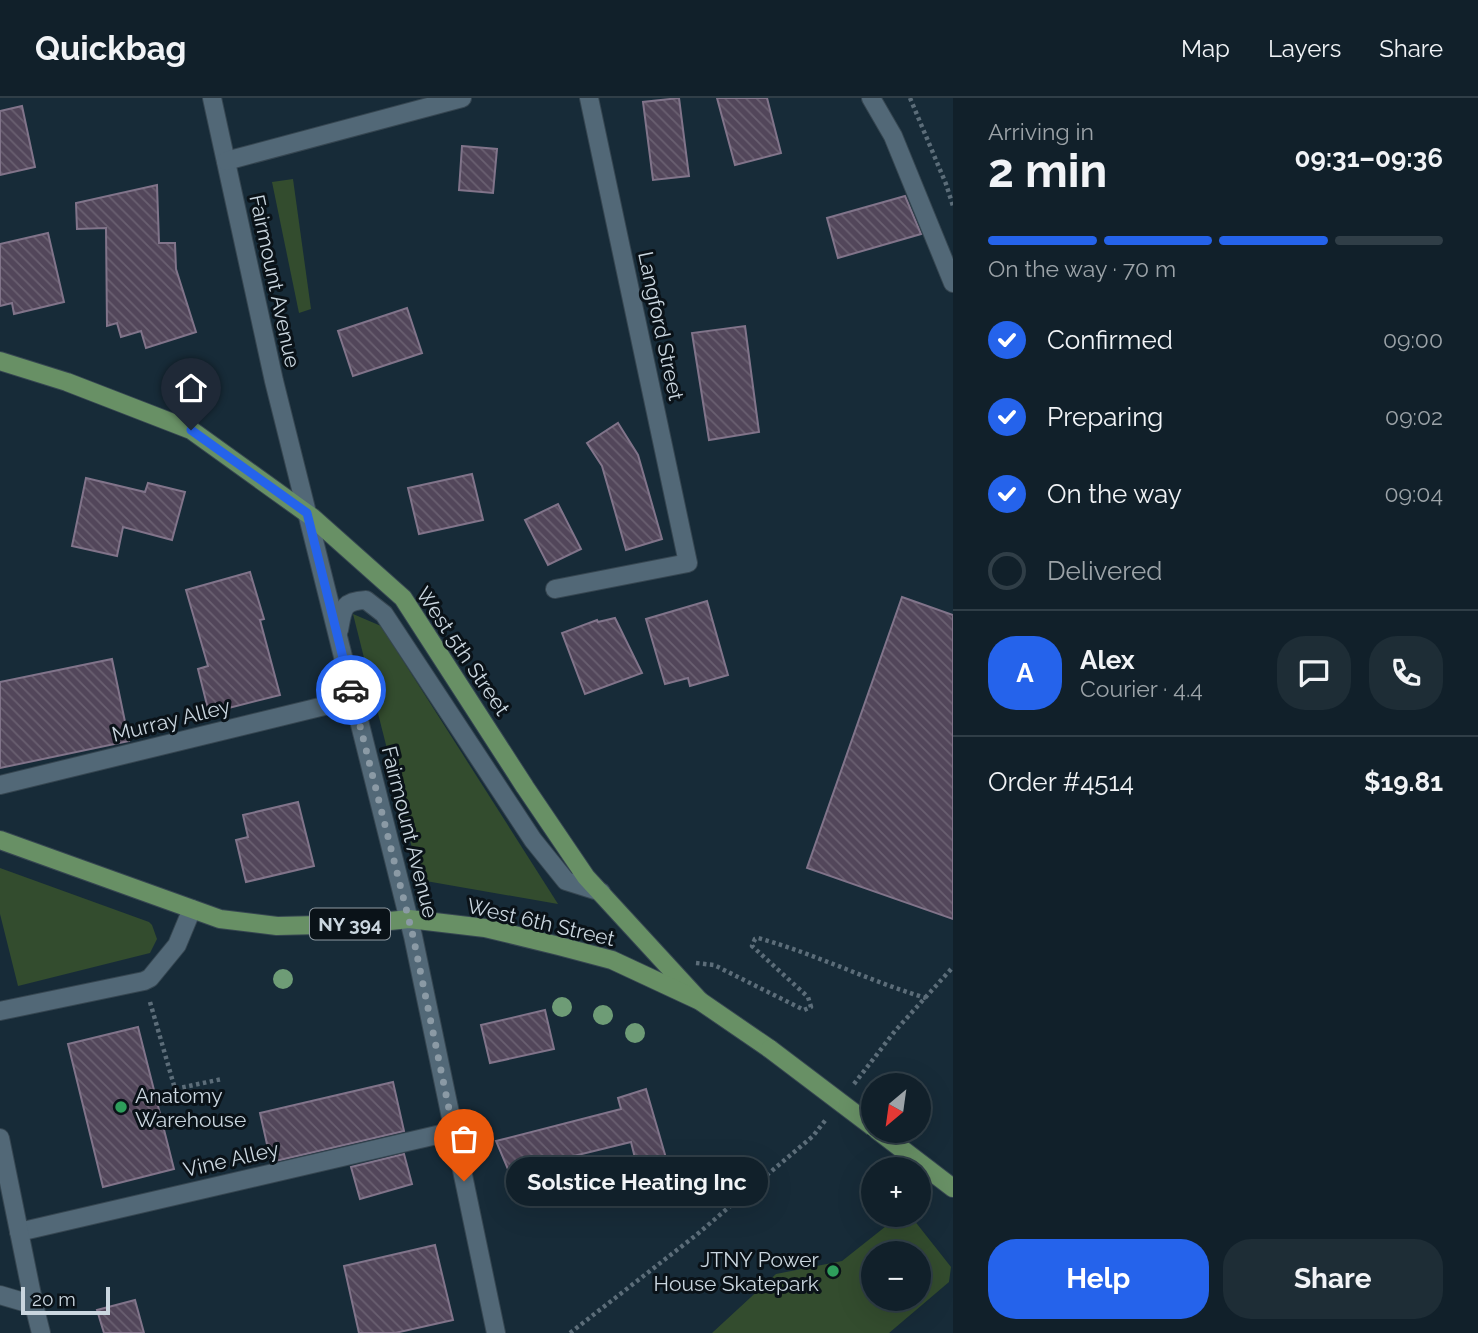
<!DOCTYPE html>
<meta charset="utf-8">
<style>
:root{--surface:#11202a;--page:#1e2d36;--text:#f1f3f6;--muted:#9ca3a8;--line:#303e47;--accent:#2563eb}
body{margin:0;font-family:Raleway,sans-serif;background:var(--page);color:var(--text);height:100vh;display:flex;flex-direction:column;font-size:26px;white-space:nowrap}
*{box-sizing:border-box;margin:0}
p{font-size:23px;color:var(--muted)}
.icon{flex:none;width:38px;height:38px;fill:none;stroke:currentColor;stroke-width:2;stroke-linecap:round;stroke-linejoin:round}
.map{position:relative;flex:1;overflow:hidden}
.sheet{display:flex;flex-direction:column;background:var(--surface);width:525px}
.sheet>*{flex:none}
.needle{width:46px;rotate:209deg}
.fabs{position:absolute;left:861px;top:975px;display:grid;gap:14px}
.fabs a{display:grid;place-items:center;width:70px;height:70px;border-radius:50%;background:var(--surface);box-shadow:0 7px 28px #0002,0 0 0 2px var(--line);font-size:35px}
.scale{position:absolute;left:21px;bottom:18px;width:89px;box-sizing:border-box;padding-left:7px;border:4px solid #cad6df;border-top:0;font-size:19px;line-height:24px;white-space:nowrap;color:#cad6df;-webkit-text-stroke:5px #0a1218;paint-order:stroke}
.pin{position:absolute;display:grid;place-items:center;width:60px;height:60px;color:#fff;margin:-72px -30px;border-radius:50% 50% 50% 0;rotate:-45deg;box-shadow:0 0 7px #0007}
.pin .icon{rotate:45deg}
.courier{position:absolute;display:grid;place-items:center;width:70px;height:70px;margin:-35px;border:5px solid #2563eb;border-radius:50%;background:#fff;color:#222;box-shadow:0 2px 9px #0007}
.bubble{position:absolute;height:49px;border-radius:24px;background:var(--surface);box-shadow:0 7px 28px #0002,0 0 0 2px var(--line);font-size:23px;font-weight:700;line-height:49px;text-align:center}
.headline em{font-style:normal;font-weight:700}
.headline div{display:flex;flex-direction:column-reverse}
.headline{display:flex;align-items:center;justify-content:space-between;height:119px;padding:0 35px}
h1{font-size:46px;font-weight:700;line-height:52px}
.bar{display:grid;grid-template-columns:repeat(4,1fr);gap:10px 7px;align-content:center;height:84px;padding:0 35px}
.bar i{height:9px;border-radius:5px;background:var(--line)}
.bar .selected{background:var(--accent)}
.bar p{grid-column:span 4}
.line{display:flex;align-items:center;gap:18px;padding:0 35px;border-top:2px solid var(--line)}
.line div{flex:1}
.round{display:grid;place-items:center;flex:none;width:74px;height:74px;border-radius:28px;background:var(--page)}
ol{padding:0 35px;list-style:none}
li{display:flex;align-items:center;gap:21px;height:77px}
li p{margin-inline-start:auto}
li .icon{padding:7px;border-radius:50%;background:var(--accent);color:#fff;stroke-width:4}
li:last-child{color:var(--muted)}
li i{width:38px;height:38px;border:4px solid var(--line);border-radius:50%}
.action{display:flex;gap:14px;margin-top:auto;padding:14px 35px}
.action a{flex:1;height:80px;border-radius:28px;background:var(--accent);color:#fff;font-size:28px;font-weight:700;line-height:80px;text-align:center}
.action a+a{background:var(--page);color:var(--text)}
header{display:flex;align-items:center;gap:42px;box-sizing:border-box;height:98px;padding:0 35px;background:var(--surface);border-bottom:2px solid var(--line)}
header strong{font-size:33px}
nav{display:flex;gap:38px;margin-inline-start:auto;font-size:24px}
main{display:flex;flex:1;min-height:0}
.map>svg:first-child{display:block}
.green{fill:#334c2e;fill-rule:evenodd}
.building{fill:url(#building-back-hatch);stroke:#81748a;stroke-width:2}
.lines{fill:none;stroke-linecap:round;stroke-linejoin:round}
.lane-casing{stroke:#364651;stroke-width:20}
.street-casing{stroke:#364651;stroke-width:20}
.primary-casing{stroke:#364651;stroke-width:20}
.path{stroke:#5c6d79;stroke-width:4.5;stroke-dasharray:3.5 3.5;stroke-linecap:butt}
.lane{stroke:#526877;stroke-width:18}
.street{stroke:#526877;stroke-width:18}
.primary{stroke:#689065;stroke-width:18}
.primary-bridge-casing{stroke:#364651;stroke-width:20;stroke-linecap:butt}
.primary-bridge{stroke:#689065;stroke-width:18}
.tree{fill:#6e9c76}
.done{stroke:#8b9aa5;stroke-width:7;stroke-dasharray:0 12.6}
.route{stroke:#2563eb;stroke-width:9}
.leisure-dot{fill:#2e9e5b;stroke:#0a1218;stroke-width:2.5}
.labels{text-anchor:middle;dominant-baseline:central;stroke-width:6;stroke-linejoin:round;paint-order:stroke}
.shield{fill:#0a1218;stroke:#909ba3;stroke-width:2}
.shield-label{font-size:19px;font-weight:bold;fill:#cad6df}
.street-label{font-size:21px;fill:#cad6df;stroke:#0a1218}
.poi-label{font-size:21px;fill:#cad6df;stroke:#0a1218;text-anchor:start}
</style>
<header>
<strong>Quickbag</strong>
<nav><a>Map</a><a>Layers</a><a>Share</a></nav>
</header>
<main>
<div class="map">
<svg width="953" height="1235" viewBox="0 0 953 1235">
<defs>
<pattern id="building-back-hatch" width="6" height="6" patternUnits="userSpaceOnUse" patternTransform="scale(1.75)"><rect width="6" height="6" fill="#52465a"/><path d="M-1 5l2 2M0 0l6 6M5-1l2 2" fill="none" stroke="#6a6071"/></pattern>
</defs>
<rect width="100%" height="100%" fill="#172b38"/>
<g class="green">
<polygon points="293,81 311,211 299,215 272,84"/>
<polygon points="353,516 381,528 558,806 420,782"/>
<polygon points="0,770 149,824 152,827 157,841 150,855 18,888 0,816"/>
<path d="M900,1117H910L951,1169L949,1184L889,1235H712L776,1176L842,1163ZM873,1155H919V1200H873Z"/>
</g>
<g class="building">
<polygon points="679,0 689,78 653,82 643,4"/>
<polygon points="717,0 767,0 781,55 735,67"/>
<polygon points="22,8 35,69 0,77 0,13"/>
<polygon points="462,48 497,51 493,95 459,92"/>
<polygon points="157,87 159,145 175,145 176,171 196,234 146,250 141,233 121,239 117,225 107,228 106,130 77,131 76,105"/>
<polygon points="905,98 921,136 838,160 827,120"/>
<polygon points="48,135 64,204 14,216 12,205 0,208 0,146"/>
<polygon points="407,210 422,255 353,278 338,233"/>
<polygon points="745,228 759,334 709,342 692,235"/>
<polygon points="618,325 638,357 662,441 626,452 602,368 587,345"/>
<polygon points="472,376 483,422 419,436 408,390"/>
<polygon points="86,380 145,394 148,385 185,394 172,442 123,429 117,458 72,448"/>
<polygon points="558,406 581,451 548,467 525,422"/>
<polygon points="250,474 264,521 260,522 280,597 209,615 198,571 208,568 186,492"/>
<polygon points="902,499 953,517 953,821 807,770"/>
<polygon points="707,503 728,577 690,588 688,580 665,586 646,521"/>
<polygon points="615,520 642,575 585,596 562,535 597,522 598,524"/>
<polygon points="112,561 129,643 0,670 0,584"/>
<polygon points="298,704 314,768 246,784 236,742 248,739 243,717"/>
<polygon points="545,912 554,951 490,965 481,927"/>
<polygon points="138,929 174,1071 103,1089 68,946"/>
<polygon points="393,984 404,1033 271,1064 260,1015"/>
<polygon points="646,991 666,1060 637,1068 631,1044 549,1064 554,1080 516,1090 496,1043 621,1011 618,1000"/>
<polygon points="404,1056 412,1086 360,1101 351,1069"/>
<polygon points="435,1147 453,1222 395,1235 359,1235 344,1168"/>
<polygon points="135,1202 144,1235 104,1235 97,1212"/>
</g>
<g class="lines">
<defs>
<g id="lane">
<polyline points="871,0 893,38 953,185"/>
<polyline points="19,1134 454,1033"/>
</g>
<g id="street">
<polyline points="212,0 274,283 413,838 496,1235"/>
<polyline points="226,63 462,0"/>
<polyline points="555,491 688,465 589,0"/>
<path d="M339,532C343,511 342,503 366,502L384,516L533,742L566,783L601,794"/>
<polyline points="0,687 353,601"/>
<polyline points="0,913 144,883 150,880 177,847 192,811"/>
<polyline points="0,1040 34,1207 41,1235"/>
<polyline points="0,1197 34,1207"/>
</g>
<g id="primary">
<polyline points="0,263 67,284 191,332 312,419 403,500 525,689 586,779 700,903"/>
<polyline points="0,742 220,821 277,828 361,826 409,821 485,830 559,848 612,862 700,903 770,951"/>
<polyline points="877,1032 953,1090"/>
</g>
</defs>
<use href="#lane" class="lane-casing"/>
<use href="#street" class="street-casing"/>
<use href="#primary" class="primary-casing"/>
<g class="path">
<polyline points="910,0 946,86 953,108"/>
<path d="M696,865L714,867L804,912L811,909L808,899L752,848L755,841L758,840C816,856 869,883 926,900"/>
<polyline points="150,904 175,991 222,981"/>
<polyline points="854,986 895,933 953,869"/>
<polyline points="570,1235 695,1138 813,1038 827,1020"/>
</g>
<use href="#lane" class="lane"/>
<use href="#street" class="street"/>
<use href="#primary" class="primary"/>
<defs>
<polyline id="primary-bridge" points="770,951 873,1029"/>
</defs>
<use href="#primary-bridge" class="primary-bridge-casing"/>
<use href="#primary-bridge" class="primary-bridge"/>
</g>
<g class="tree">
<circle cx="283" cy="881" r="10"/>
<circle cx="562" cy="909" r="10"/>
<circle cx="603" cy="917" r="10"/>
<circle cx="635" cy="935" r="10"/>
</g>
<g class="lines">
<polyline class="done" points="351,592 413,838 464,1083"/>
<polyline class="route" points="191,332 307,415 351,592"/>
</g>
<g class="leisure-dot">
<circle cx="121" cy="1009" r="7"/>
<circle cx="833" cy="1173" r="7"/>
</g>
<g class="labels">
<rect class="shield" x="310" y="810.5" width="80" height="31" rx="5"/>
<g class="shield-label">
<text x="350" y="826">NY 394</text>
</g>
<g class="street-label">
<text transform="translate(275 183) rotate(78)">Fairmount Avenue</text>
<text transform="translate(661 228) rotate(78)">Langford Street</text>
<text transform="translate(463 553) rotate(56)">West 5th Street</text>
<text transform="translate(171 622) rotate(-14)">Murray Alley</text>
<text transform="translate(410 734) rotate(76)">Fairmount Avenue</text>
<text transform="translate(541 824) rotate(13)">West 6th Street</text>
<text transform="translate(231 1061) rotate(-13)">Vine Alley</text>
</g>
<g class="poi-label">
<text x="135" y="997">Anatomy<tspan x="135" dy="24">Warehouse</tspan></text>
<text x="819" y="1161" text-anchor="end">JTNY Power<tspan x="819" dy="24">House Skatepark</tspan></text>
</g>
</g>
</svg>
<div class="fabs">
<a><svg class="needle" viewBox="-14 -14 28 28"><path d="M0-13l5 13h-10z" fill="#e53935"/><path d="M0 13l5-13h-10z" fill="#9ca3a8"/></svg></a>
<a>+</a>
<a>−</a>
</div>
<div class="scale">20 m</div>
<div class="pin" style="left:464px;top:1083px;background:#ea580c"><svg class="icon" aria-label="bag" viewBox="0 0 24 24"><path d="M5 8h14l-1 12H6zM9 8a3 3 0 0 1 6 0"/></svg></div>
<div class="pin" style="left:191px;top:332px;background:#1f2937"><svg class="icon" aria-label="home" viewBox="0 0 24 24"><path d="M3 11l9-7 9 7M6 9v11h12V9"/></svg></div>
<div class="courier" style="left:351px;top:592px"><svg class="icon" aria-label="car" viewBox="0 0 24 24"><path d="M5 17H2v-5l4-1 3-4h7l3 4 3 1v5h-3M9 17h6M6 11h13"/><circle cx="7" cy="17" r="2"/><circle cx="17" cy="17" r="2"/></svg></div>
<div class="bubble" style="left:506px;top:1059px;width:262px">Solstice Heating Inc</div>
</div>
<section class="sheet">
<div class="headline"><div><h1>2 min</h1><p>Arriving in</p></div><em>09:31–09:36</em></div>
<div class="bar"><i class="selected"></i><i class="selected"></i><i class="selected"></i><i></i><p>On the way · 70 m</p></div>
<ol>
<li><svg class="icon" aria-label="check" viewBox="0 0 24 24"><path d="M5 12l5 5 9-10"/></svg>Confirmed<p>09:00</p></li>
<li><svg class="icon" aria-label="check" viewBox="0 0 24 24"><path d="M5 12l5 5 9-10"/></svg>Preparing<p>09:02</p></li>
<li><svg class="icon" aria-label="check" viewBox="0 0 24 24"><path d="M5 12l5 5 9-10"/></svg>On the way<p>09:04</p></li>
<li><i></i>Delivered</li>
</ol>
<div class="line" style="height:126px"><b class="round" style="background:var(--accent);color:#fff">A</b><div><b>Alex</b><p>Courier · 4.4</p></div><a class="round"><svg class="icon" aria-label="chat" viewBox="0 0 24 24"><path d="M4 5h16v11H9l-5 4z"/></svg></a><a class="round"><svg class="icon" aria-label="phone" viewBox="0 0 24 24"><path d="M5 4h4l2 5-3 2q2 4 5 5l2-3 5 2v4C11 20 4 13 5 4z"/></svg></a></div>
<div class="line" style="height:91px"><div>Order #4514</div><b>$19.81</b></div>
<div class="action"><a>Help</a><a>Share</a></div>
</section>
</main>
